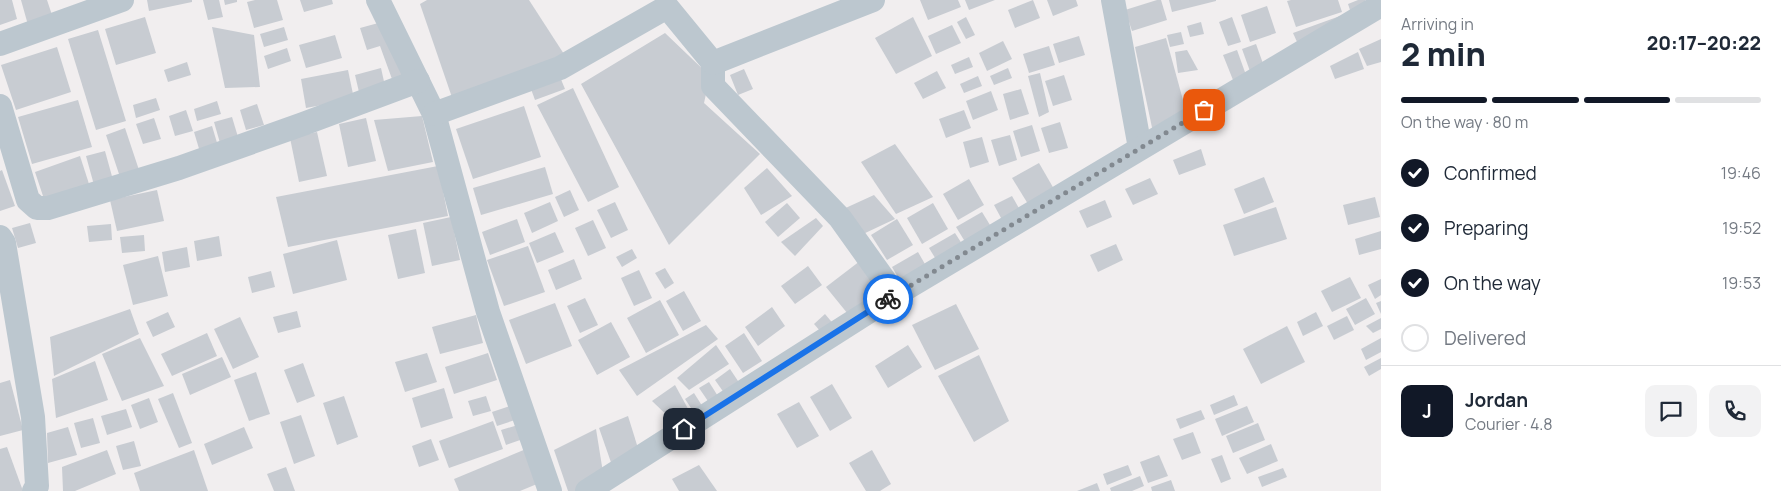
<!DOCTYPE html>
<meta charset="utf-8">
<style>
:root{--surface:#fff;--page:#f2f2f3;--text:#1f2937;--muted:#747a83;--line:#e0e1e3;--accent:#111827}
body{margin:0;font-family:Manrope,sans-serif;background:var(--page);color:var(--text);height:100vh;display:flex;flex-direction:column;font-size:19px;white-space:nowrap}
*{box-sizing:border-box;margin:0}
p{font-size:16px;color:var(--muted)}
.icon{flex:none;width:28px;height:28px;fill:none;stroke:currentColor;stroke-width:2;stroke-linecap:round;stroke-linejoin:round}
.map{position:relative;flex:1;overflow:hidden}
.side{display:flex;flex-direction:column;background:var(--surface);width:400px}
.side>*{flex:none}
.pin{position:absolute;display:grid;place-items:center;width:42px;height:42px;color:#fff;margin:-21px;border-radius:10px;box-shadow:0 2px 8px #0006}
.courier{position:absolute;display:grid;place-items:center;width:50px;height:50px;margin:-25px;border:4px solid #1a73e8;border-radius:50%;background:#fff;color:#222;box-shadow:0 1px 6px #0007}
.headline em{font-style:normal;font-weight:800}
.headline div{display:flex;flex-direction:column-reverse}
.headline{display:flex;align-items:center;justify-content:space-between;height:85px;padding:0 20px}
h1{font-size:32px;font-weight:800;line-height:38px}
.bar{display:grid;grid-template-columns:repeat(4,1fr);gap:8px 5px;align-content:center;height:60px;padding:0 20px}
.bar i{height:6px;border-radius:4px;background:var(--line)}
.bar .current{background:var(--accent)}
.bar p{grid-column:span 4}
.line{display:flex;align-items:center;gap:12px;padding:0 20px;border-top:1px solid var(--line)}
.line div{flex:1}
.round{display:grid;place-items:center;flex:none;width:52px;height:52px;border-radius:10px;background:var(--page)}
ol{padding:0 20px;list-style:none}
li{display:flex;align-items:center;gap:15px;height:55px}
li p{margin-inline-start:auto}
li .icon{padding:5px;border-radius:50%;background:var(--accent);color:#fff;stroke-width:4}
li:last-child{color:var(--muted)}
li i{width:28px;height:28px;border:2px solid var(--line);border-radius:50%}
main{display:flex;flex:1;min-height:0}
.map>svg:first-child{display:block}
.building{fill:#c8ccd2}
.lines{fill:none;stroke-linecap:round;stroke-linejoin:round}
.minor{stroke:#bcc7cf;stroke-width:24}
.done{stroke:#828990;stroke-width:5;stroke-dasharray:0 9}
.route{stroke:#1a73e8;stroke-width:6}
</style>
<main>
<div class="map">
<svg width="1381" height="491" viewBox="0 0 1381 491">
<rect width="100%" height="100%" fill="#f1eeef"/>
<g class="building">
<polygon points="0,0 12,0 17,19 0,25"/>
<polygon points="21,0 47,0 53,18 28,25"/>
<polygon points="147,0 192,0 192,2 149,11"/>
<polygon points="203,0 219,0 223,17 208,20"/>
<polygon points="224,0 237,0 237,2 225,5"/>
<polygon points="255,0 277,0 283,20 254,28 247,2"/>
<polygon points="300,0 332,0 333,4 304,12"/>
<polygon points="427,0 529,0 573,68 457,112 420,4"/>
<polygon points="920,0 958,0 961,7 928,20"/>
<polygon points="965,0 995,0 969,10"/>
<polygon points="1033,0 1040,18 1015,28 1008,10"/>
<polygon points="1047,0 1076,0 1078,6 1053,16"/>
<polygon points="1157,0 1161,0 1167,20 1132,31 1125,10"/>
<polygon points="1169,0 1216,0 1216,1 1172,12"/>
<polygon points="1291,0 1338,0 1342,12 1296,27 1287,1"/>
<polygon points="1358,0 1365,0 1370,16 1354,22 1348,4"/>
<polygon points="1267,6 1276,33 1250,42 1241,15"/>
<polygon points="1340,16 1302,53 1293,33"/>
<polygon points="145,17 156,53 116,65 105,29"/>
<polygon points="913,17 932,56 896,74 875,38"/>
<polygon points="966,17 975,35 966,39 957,22"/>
<polygon points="1232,17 1241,42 1228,46 1219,22"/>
<polygon points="382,22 406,77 392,79 380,46 367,50 360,28"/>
<polygon points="1201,22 1204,34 1190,37 1187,26"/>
<polygon points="952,25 961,43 936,54 928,36"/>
<polygon points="212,27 254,35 260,87 225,88"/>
<polygon points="284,27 288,40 264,47 260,34"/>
<polygon points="98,30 126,121 96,130 68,39"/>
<polygon points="1181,32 1184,44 1170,47 1167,35"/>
<polygon points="665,33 710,76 704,103 760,154 669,245 581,84"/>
<polygon points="335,35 342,58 306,68 299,45"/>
<polygon points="1079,36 1085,55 1059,63 1053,44"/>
<polygon points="1166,38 1189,122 1154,137 1135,47"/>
<polygon points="1381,39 1381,62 1367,66 1359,49"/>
<polygon points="1003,41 1012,59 987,71 979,53"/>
<polygon points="1256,44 1265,69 1251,74 1242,49"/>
<polygon points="1049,46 1055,65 1029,73 1023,54"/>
<polygon points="57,47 71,92 16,110 1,65"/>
<polygon points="287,48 291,61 268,69 264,56"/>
<polygon points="1187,50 1198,70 1178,73 1175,52"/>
<polygon points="1237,50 1246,75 1233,80 1223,55"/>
<polygon points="1358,52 1364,69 1335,79 1330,66"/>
<polygon points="969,57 973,67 955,74 951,65"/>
<polygon points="187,62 191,75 168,82 164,70"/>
<polygon points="381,68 385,86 359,92 355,75"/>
<polygon points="1008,68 1012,78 994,85 990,76"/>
<polygon points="744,69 753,89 738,95 730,75"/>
<polygon points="348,70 354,99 306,108 301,79"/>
<polygon points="937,71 946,88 923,99 914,83"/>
<polygon points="1040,73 1049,112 1039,117 1028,76"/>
<polygon points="1064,75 1072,100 1053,106 1045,81"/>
<polygon points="978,76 982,86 964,93 960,84"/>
<polygon points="560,77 565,89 535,100 531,89"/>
<polygon points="573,88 619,187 588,202 537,105"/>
<polygon points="1021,89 1029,114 1010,120 1003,94"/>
<polygon points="991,91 998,110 973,120 966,101"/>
<polygon points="156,98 160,110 136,118 133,105"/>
<polygon points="78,100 92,147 32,164 18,117"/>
<polygon points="217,101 221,114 197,121 194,109"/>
<polygon points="257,104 264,125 246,130 240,110"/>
<polygon points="524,106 541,157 473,179 456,129"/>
<polygon points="186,110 193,131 175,136 169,116"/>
<polygon points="964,110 971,128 946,138 939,119"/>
<polygon points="422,116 433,162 388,171 374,120"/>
<polygon points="232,117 238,137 220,143 214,122"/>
<polygon points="154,118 161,139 143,144 136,124"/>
<polygon points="366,118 376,161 348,167 339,124"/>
<polygon points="1060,122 1068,148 1049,153 1041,128"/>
<polygon points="1032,125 1040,151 1021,157 1013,131"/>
<polygon points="212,126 218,146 200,152 194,132"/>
<polygon points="125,128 139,170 120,177 106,135"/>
<polygon points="317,132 327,176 299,182 290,138"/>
<polygon points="1010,135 1017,160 999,166 991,140"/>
<polygon points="982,137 989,162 970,168 963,142"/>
<polygon points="895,144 933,197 896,214 861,162"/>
<polygon points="1201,149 1206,165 1179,175 1173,160"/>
<polygon points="105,151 113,180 94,185 86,156"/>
<polygon points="80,156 90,187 45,202 35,172"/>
<polygon points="1039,163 1054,189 1028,204 1012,178"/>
<polygon points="438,166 448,216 288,247 276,197"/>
<polygon points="545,167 553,194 481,215 473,188"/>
<polygon points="767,168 792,196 761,215 744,188"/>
<polygon points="2,170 15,206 0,211 0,171"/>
<polygon points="1264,177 1274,202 1244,214 1234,189"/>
<polygon points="1150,178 1158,194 1133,205 1125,189"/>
<polygon points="969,179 984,205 958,220 943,194"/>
<polygon points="157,190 164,221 117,231 110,200"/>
<polygon points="570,190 579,210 564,217 555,197"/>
<polygon points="874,195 895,219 861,235 839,211"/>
<polygon points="1012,196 1025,219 1007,229 994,205"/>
<polygon points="1375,197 1380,217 1348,225 1343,205"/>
<polygon points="1105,200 1112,217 1087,228 1079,211"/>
<polygon points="550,202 558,221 532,233 524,213"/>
<polygon points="615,202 628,230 611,238 597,210"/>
<polygon points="787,203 800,218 778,237 765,222"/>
<polygon points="933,203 948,229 922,244 907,218"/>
<polygon points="1276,207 1287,239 1234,256 1223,225"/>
<polygon points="982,212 998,238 972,253 956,227"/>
<polygon points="451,217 460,260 432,266 423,223"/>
<polygon points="816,218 823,226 795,256 781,242"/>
<polygon points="517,219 525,242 490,255 482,232"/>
<polygon points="897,219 913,245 887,260 871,235"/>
<polygon points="593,220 606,248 588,256 575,228"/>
<polygon points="30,223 36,243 18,248 12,228"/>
<polygon points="111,224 112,240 89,242 87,226"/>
<polygon points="416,229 425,273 398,279 388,235"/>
<polygon points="1381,231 1381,249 1359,255 1355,239"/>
<polygon points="555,232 564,252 537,263 529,243"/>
<polygon points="955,233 971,258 945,274 929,248"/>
<polygon points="144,235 145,251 122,253 120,237"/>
<polygon points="219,236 222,256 197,261 194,241"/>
<polygon points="337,240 347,280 293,294 283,254"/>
<polygon points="1116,244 1123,260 1098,272 1090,255"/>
<polygon points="528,246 545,292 504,306 487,260"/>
<polygon points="187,247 190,267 165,272 162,252"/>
<polygon points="632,249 637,258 622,267 616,257"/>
<polygon points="918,252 933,278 907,293 892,267"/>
<polygon points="158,256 168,296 133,305 123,265"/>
<polygon points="574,259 582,279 556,290 548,270"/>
<polygon points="860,261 884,298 852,319 826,287"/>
<polygon points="808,266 822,285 795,304 781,286"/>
<polygon points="665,268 674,283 665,289 655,273"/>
<polygon points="639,270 652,298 634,306 621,278"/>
<polygon points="271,271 275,287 252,293 248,277"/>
<polygon points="1350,277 1361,298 1332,312 1321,291"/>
<polygon points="1381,279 1381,295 1375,299 1368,285"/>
<polygon points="684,291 701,321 683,331 666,301"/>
<polygon points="585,298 598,325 580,333 567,306"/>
<polygon points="1366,298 1375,314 1355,325 1346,309"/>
<polygon points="660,300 679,335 646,353 627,318"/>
<polygon points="1381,301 1381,314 1376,303"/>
<polygon points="555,303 572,346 526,364 509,320"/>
<polygon points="956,304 979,349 935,370 912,325"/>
<polygon points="772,307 785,326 758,346 745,327"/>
<polygon points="130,309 139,334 54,376 50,337"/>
<polygon points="297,311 301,327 278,333 273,317"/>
<polygon points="168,312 175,327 153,337 146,322"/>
<polygon points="1316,312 1323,326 1303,336 1297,322"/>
<polygon points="825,314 841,333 827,339 814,324"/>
<polygon points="476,315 483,343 440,354 432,327"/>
<polygon points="1347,316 1354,330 1334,340 1327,326"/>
<polygon points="240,317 259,357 233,369 214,329"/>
<polygon points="1381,318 1381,329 1373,333 1366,326"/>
<polygon points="611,322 630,357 597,375 578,340"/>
<polygon points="706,325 718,339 637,396 619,370"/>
<polygon points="1287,326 1305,362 1261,384 1243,349"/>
<polygon points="207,333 217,356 172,376 161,354"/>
<polygon points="744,333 762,361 743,373 725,346"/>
<polygon points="140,338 164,386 122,401 102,354"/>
<polygon points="1381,338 1381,352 1366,360 1361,349"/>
<polygon points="716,345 729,364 689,390 677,378"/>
<polygon points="908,345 922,367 888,388 875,366"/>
<polygon points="427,353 437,382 405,392 395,362"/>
<polygon points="488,353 497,380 454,394 445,367"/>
<polygon points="979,355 1009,421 974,442 938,376"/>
<polygon points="222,357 231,377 190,395 182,374"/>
<polygon points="1381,358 1381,369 1369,376 1364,367"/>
<polygon points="95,361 108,400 56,418 52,379"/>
<polygon points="303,363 315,396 297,403 284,370"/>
<polygon points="730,369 744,390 729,400 715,380"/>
<polygon points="256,372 270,414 249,421 234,380"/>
<polygon points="10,380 23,430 0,436 0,383"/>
<polygon points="709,382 721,401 712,407 699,388"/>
<polygon points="832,384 852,418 830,431 810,397"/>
<polygon points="675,385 692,416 674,422 652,401"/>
<polygon points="444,388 453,418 421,428 412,398"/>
<polygon points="173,393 192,443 179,448 158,399"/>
<polygon points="694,393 706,412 697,417 685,399"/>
<polygon points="1234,395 1238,405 1214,415 1210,405"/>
<polygon points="344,396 358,437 337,445 323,403"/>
<polygon points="486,396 491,411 473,416 468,401"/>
<polygon points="149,398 158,422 140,429 131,405"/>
<polygon points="799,402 819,436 797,448 777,414"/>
<polygon points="510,406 515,420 497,426 492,412"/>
<polygon points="1247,406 1254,422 1222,436 1215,419"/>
<polygon points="126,409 132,427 107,435 101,416"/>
<polygon points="1201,410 1205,419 1180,429 1176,419"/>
<polygon points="301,415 315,456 294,464 280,422"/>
<polygon points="628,416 642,461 614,471 599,428"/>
<polygon points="93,418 100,443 81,448 74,423"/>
<polygon points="493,421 503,449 449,468 439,441"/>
<polygon points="1258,423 1265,440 1233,453 1226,436"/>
<polygon points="518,425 523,439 506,445 501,430"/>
<polygon points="68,427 77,455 48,463 47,433"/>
<polygon points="244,427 253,448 212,465 204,444"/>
<polygon points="596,429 605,485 592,491 568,491 554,450"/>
<polygon points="1193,432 1201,453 1182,460 1173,439"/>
<polygon points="431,439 439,460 419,467 412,446"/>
<polygon points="134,441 141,466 123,470 116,446"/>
<polygon points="1271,444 1278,461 1247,474 1239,458"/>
<polygon points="7,447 23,491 0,491 0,449"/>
<polygon points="526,449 537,484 520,491 459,491 454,479"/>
<polygon points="107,450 116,474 75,491 63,491 62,467"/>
<polygon points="194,450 208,491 140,491 134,473"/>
<polygon points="872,450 891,484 880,491 866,491 849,463"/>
<polygon points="1159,455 1168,476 1148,483 1140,462"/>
<polygon points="1222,455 1231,479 1221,483 1211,459"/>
<polygon points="699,465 717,491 679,491 672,479"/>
<polygon points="1128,465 1132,475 1107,485 1103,474"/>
<polygon points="286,467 295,491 274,491 267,474"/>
<polygon points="1283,468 1287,477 1262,487 1258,477"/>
<polygon points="1140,476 1144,486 1132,491 1111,491 1110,488"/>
<polygon points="1171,480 1175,491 1152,491 1151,487"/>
<polygon points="1097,483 1100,491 1077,491"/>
</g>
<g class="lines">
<g class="minor">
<polyline points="378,0 434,114 488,312 550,491"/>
<polyline points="1113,0 1140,148"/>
<polyline points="0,44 122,0"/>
<polyline points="713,63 713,86 840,218 895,295"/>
<polyline points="0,106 28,200 37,208 48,208 179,168 303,124 418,81"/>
<polyline points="434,114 560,68 667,7 713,63 873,0"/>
<polyline points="0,237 4,243 33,417 37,486 34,491"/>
<polyline points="587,491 895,295 1381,5"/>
</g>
</g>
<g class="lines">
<polyline class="done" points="888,299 1204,110"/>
<polyline class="route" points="684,429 888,299"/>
</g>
</svg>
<div class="pin" style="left:1204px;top:110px;background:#ea580c"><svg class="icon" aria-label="bag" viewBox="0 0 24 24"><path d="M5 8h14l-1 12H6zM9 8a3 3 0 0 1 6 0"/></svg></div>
<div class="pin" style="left:684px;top:429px;background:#1f2937"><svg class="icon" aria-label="home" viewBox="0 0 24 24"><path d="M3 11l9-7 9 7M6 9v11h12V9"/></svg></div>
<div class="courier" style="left:888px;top:299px"><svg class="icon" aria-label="bike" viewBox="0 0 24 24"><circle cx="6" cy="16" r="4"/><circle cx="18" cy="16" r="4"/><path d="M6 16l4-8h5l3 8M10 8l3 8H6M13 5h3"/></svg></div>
</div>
<section class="side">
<div class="headline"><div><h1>2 min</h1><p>Arriving in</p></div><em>20:17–20:22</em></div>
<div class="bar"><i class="current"></i><i class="current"></i><i class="current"></i><i></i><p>On the way · 80 m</p></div>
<ol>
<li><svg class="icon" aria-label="check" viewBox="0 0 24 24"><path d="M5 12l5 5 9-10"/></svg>Confirmed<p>19:46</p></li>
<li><svg class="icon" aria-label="check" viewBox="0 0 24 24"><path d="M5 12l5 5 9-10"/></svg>Preparing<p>19:52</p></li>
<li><svg class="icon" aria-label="check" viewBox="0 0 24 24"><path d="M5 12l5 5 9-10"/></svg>On the way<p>19:53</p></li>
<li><i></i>Delivered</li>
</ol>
<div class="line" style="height:90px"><b class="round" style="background:var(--accent);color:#fff">J</b><div><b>Jordan</b><p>Courier · 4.8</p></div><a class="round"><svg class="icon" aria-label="chat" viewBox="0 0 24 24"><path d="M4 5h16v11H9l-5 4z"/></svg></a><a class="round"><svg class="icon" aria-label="phone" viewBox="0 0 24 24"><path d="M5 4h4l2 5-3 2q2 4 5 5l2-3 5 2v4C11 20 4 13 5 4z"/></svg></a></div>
</section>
</main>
